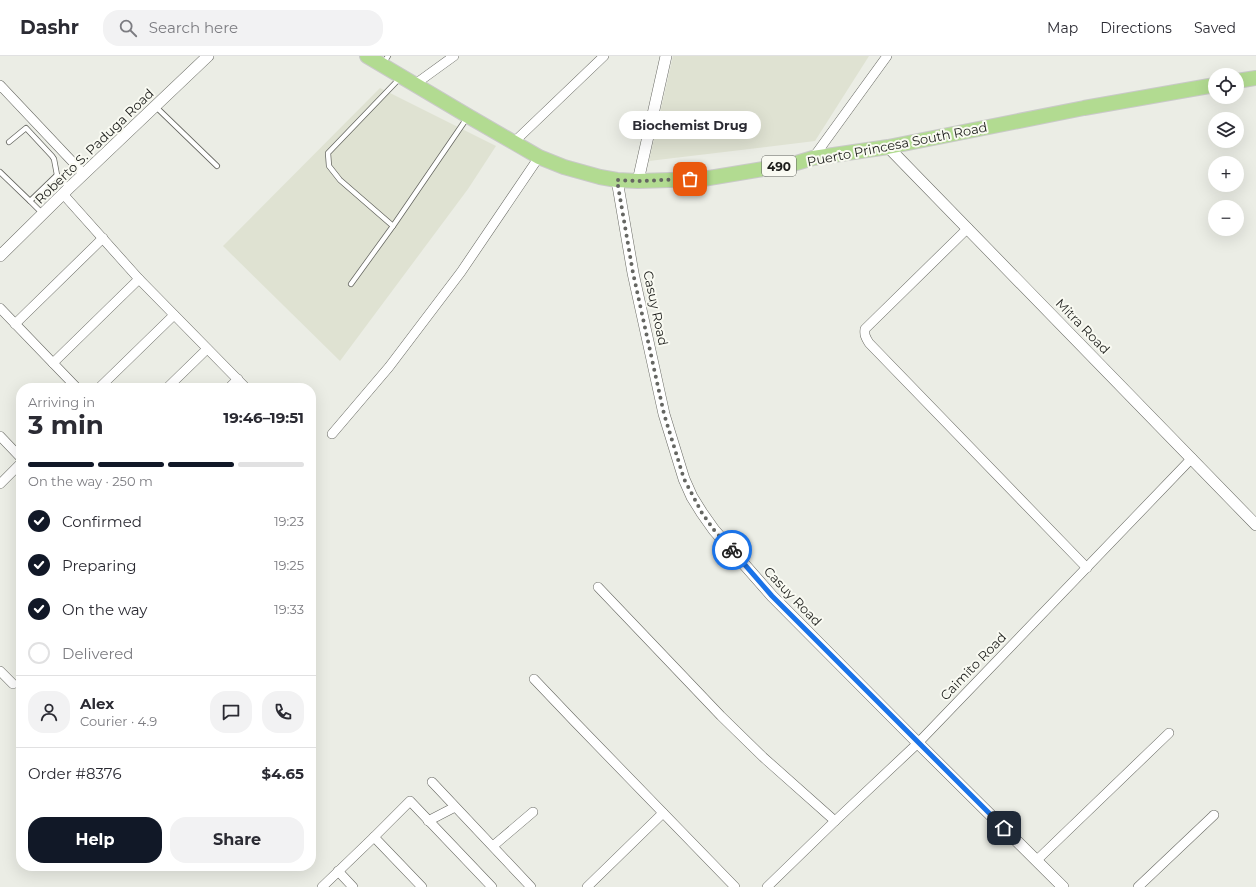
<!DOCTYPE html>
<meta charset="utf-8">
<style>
:root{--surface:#fff;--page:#f2f2f3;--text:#2b2b33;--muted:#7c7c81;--line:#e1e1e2;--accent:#111827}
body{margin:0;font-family:Montserrat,sans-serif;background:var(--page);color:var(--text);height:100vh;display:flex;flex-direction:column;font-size:15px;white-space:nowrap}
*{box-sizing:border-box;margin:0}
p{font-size:13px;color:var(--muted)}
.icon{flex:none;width:22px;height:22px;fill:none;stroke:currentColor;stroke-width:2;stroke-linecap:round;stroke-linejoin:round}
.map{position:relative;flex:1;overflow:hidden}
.details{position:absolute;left:16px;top:327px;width:300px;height:488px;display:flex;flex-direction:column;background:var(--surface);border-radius:16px;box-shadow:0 4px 16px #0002}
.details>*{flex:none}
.fabs{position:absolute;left:1208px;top:12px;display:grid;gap:8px}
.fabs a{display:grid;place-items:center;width:36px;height:36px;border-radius:50%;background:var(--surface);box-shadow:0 4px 16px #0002;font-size:20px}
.pin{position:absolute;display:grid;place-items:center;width:34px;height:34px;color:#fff;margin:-17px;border-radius:8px;box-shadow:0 2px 6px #0006}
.courier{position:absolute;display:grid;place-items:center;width:40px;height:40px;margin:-20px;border:3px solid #1a73e8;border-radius:50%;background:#fff;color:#222;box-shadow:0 1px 5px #0007}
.bubble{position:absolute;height:28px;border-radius:14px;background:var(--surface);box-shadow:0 4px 16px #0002;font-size:13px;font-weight:700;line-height:28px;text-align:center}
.headline em{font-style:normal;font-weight:700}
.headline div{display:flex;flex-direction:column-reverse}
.headline{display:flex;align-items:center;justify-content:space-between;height:68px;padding:0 12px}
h1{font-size:26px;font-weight:700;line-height:30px}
.bar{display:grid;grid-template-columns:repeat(4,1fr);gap:6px 4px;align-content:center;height:48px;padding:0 12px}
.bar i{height:5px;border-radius:3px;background:var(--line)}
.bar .current{background:var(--accent)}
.bar p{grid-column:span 4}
.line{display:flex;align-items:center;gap:10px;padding:0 12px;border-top:1px solid var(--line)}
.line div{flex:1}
.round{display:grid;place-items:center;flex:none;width:42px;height:42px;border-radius:16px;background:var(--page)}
ol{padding:0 12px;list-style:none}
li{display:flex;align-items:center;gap:12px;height:44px}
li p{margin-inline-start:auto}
li .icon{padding:4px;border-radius:50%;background:var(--accent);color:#fff;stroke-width:4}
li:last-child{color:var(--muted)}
li i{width:22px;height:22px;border:2px solid var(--line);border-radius:50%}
.action{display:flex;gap:8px;margin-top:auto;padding:8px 12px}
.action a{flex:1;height:46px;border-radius:16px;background:var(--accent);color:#fff;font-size:16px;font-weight:700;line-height:46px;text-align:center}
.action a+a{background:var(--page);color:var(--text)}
header{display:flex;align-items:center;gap:24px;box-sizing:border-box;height:56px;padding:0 20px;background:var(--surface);border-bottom:1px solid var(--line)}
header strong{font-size:19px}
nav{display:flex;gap:22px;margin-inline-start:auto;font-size:14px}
.search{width:280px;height:36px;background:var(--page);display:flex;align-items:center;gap:10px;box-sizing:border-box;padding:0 14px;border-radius:16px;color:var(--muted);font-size:15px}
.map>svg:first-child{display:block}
.built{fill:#dfe2d2}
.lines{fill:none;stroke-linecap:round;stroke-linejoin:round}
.service-casing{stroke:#676862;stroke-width:6}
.minor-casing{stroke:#676862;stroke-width:10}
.tertiary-casing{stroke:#676862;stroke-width:12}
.primary-casing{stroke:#c9c9c8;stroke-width:16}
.service{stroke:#fff;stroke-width:4.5}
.minor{stroke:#fff;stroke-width:9}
.tertiary{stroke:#fff;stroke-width:11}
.primary{stroke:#b2db91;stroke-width:14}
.done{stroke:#656662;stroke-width:4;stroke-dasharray:0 7.2}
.route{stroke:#1a73e8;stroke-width:5}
.labels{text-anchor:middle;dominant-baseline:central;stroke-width:4;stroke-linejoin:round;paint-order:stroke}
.shield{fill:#f9faf2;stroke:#5f605c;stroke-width:1}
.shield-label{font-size:12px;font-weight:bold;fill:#1d1e1b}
.street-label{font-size:13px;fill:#1d1e1b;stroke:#f9faf2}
</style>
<header>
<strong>Dashr</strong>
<div class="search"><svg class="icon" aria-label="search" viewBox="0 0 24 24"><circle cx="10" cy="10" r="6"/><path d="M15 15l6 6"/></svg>Search here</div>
<nav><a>Map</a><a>Directions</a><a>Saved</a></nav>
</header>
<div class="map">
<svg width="1256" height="831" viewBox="0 0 1256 831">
<rect width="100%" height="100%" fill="#ebede5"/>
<g class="built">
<polygon points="673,0 869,0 815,85 649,105"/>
<polygon points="380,32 496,90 468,133 340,305 223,190"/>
</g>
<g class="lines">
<defs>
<g id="service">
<polyline points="383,8 388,0"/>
<polyline points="155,50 217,110"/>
<polyline points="9,86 26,72 52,100 54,103 57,119"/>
<polyline points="0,116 30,145"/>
<polyline points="42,157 30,145 57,119 69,132"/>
<polyline points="393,170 340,124 329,110 328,97 400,22"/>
<polyline points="351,228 393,170 467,62"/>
</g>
<g id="minor">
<polyline points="0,29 84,118"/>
<polyline points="414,29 454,0"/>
<polyline points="513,87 604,0"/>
<polyline points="813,102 887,0"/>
<polyline points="63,138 139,223 246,332"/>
<path d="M968,172L865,273C864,279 866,282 869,287L1087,512"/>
<polyline points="0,252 77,332"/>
<polyline points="15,268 103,182"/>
<polyline points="53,307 139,223"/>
<polyline points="99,332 174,259"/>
<polyline points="167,332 207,293"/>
<polyline points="229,332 238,323"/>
<polyline points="332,378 389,311 461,216 539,101"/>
<polyline points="0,380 21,402"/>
<polyline points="0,428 21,407"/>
<polyline points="598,531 721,660 763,701 835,765"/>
<polyline points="0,615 13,628"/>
<polyline points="534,623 574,665 735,831"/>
<polyline points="432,726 531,831"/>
<polyline points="428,765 455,751"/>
<polyline points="374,781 422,831"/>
<polyline points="493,790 533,756"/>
<polyline points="1037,804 1169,677"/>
<polyline points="338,815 353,831"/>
<polyline points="322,831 374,781 410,745 492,831"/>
<polyline points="587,831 663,757"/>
<polyline points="767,831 835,765 918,687 1192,402"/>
<polyline points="1138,831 1214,759"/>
</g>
<g id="tertiary">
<polyline points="888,91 1256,469"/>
<polyline points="617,124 633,217 664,358 684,423 692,441 702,457 714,474 772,540 918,687 1063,831"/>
<polyline points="638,125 666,0"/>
<polyline points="0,200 69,132 208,0"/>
</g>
<g id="primary">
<polyline points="367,0 468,60 539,101 564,111 600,121 617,124 638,125 703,123 793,108 813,102 888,91 1084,52 1215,29"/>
<polyline points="1237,25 1256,22"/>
</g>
</defs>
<use href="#service" class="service-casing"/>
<use href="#minor" class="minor-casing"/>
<use href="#tertiary" class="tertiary-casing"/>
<use href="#primary" class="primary-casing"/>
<use href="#service" class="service"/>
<use href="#minor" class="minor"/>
<use href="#tertiary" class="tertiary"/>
<use href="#primary" class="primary"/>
</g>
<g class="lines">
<polyline class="done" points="690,123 638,125 617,124 633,217 664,358 684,423 702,457 714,474 732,494"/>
<polyline class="route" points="732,494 772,540 1004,772"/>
</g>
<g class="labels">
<rect class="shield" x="762" y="100" width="34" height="20" rx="3"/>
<g class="shield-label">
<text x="779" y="110">490</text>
</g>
<g class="street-label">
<text transform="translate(897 88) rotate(-11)">Puerto Princesa South Road</text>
<text transform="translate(94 90) rotate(-44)">Roberto S. Paduga Road</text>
<text transform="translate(656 252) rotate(78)">Casuy Road</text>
<text transform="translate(1083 270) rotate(46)">Mitra Road</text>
<text transform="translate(793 540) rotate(46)">Casuy Road</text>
<text transform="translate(973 610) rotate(-46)">Caimito Road</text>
</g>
</g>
</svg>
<div class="fabs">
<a><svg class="icon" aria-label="locate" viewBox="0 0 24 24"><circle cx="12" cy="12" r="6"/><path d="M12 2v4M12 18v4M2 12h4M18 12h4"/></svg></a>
<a><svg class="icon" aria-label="layers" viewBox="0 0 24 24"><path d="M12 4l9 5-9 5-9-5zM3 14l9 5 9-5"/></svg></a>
<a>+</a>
<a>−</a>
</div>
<div class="pin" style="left:690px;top:123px;background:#ea580c"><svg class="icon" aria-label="bag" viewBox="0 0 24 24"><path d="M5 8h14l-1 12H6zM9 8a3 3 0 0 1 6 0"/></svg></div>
<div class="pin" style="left:1004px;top:772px;background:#1f2937"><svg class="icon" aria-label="home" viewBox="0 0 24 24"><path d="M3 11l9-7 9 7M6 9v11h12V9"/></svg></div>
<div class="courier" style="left:732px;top:494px"><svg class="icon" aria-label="bike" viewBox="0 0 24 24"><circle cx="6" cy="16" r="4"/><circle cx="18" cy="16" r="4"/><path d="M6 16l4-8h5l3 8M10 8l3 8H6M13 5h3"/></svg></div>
<div class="bubble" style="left:619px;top:55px;width:142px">Biochemist Drug</div>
<section class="details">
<div class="headline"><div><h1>3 min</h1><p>Arriving in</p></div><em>19:46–19:51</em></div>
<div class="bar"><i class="current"></i><i class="current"></i><i class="current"></i><i></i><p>On the way · 250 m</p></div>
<ol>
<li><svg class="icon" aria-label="check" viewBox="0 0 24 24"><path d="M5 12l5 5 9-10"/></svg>Confirmed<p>19:23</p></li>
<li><svg class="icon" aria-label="check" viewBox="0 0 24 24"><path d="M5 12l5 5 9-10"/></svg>Preparing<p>19:25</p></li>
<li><svg class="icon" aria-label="check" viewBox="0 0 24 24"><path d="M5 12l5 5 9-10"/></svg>On the way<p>19:33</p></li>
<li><i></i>Delivered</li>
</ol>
<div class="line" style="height:72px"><a class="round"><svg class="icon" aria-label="person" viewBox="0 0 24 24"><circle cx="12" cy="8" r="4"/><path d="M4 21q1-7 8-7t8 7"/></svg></a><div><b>Alex</b><p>Courier · 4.9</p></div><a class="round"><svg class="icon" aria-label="chat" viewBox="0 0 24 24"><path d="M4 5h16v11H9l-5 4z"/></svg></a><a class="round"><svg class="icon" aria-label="phone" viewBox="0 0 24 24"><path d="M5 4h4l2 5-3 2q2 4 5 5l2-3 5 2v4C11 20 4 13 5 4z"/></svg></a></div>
<div class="line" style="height:52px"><div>Order #8376</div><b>$4.65</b></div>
<div class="action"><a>Help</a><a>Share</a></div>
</section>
</div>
